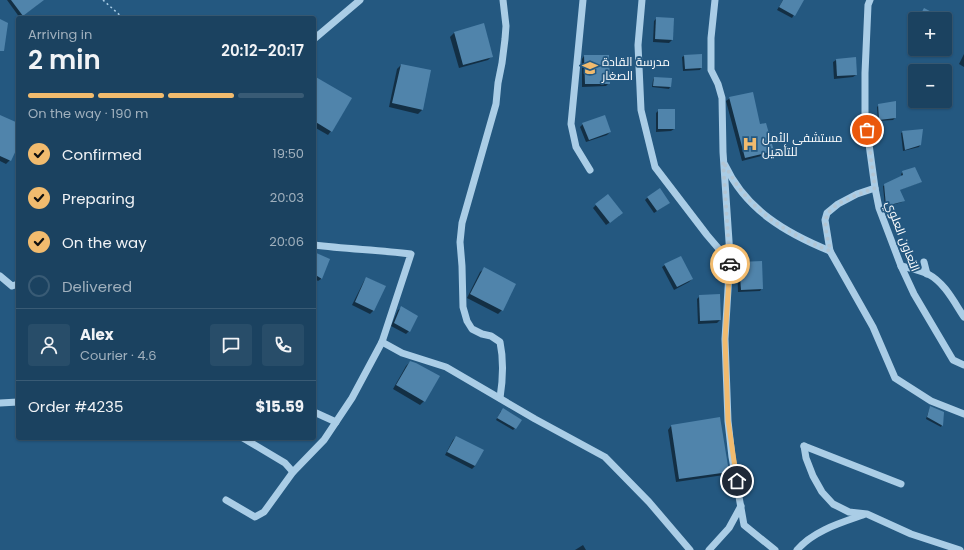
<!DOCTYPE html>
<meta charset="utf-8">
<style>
:root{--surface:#1b4260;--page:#284d69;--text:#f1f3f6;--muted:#a0b0bd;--line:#395b75;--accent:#f1bb6e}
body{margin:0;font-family:Poppins,Cairo,sans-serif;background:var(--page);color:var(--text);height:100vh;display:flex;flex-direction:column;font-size:15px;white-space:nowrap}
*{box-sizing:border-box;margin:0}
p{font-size:13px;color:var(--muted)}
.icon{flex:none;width:22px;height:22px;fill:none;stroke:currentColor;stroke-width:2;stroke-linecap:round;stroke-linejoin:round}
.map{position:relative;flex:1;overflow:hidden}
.sheet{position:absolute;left:16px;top:16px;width:300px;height:424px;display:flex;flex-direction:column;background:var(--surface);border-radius:4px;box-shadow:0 1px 3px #0004,0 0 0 1px var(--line)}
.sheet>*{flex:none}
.controls{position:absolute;left:908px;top:12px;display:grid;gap:8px}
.controls a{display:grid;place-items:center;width:44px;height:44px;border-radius:4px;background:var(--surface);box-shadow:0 1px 3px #0004,0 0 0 1px var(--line);font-size:20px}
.pin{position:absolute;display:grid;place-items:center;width:34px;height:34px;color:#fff;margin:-17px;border:2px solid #fff;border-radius:50%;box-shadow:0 1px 4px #0007}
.courier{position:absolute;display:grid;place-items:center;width:40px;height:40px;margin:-20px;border:3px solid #f1bb6e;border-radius:50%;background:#fff;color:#222;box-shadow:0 1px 5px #0007}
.overview em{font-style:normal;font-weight:600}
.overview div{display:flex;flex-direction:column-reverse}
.overview{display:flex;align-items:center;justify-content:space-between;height:68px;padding:0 12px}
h1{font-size:26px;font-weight:600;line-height:30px}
.bar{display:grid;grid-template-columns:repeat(4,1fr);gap:6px 4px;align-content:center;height:48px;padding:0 12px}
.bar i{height:5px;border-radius:3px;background:var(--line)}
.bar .selected{background:var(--accent)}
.bar p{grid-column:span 4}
.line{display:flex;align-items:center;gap:10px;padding:0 12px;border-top:1px solid var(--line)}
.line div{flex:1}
.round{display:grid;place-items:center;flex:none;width:42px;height:42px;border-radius:4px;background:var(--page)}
ol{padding:0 12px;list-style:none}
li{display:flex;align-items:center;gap:12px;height:44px}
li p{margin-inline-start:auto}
li .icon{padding:4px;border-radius:50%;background:var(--accent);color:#111;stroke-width:4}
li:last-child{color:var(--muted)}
li i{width:22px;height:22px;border:2px solid var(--line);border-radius:50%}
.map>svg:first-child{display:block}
.shadow{fill:#0007}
.building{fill:#5084ab}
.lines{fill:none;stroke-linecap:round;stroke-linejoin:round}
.path{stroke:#aacde6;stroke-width:1.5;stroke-dasharray:2 3;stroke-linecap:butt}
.minor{stroke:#aacde6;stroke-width:7}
.done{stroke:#b2c5d3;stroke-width:4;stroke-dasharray:0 7.2}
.route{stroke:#f1bb6e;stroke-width:5}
.labels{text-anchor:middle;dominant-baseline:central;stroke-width:3.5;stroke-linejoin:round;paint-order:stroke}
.poi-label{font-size:12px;fill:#fff;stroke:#245880;text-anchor:start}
.street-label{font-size:12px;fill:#fff;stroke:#245880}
</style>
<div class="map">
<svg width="964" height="550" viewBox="0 0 964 550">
<rect width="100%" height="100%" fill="#245880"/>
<g class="shadow">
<polygon points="7,0 38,0 37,5 20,18"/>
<polygon points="783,0 803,0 792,18 777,10"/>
<polygon points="657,18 673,19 672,40 669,43 653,42 654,21"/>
<polygon points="483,25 492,56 488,60 459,68 450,37 454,33"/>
<polygon points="964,54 964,67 959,64"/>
<polygon points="701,55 701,68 700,70 683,71 682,57 684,56"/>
<polygon points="584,56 609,83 606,86 582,87 582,59"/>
<polygon points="836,60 856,75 853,77 834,79 833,62"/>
<polygon points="401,65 422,110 418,114 389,107 397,69"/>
<polygon points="654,78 670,87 669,89 652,87 653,80"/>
<polygon points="314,79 331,131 328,135 314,127"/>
<polygon points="730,98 760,126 773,151 769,154 742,161 726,101"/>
<polygon points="879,105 895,118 893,120 878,121 877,107"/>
<polygon points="659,110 674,129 671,131 656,132 656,113"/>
<polygon points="0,116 18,124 18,143 10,160 6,164 0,161"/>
<polygon points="583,124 610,132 607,135 586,142 580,127"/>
<polygon points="903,132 920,145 919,147 903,151 901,133"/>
<polygon points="903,172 921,182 899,190 903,200 902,202 885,207 883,186 902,177 901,174"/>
<polygon points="648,197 669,203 654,213 645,200"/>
<polygon points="596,205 619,216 606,225 593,208"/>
<polygon points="314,254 329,259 321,279 318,281 314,278"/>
<polygon points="740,263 762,288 760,291 738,292 737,266"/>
<polygon points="665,265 692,279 689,282 674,290 662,267"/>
<polygon points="484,269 502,310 498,314 467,298 480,272"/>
<polygon points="367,278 385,286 373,311 370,314 352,305 364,281"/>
<polygon points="700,296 720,320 717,323 698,324 697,299"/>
<polygon points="401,308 409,331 406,334 391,326 398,310"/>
<polygon points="410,362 424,401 420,405 393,389 406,366"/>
<polygon points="930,407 942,425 941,427 926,419"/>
<polygon points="501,411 515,428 513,430 496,420"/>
<polygon points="671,426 728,471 724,475 676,482 668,430"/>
<polygon points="456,437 482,450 475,466 472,469 445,455 453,440"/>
<polygon points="583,545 586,550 575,550"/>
</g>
<g class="building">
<polygon points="11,0 44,0 23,16"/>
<polygon points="783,0 804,0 795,16 779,7"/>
<polygon points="924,8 945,19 918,19"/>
<polygon points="656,17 674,18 673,40 655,39"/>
<polygon points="0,19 8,23 4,51 0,51"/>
<polygon points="484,23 493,57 463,65 454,32"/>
<polygon points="702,54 702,68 685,69 684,55"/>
<polygon points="584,55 609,55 610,84 585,84"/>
<polygon points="856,57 857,75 837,76 836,59"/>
<polygon points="401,64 431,70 423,110 392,103"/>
<polygon points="314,76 352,98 332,132 314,121"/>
<polygon points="654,77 672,78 671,87 653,86"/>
<polygon points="753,92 760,124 766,123 774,151 745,158 729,97"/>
<polygon points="896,101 896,118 879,120 878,104"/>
<rect x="658" y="109" width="17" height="20"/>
<polygon points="0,115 18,123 18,146 11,161 0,156"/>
<polygon points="605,115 611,132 589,140 582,123"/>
<polygon points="923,129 921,145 905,150 902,131"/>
<polygon points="915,167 922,182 900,190 905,201 886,206 884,184 903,175 902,171"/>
<polygon points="660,188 670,203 657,211 647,197"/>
<polygon points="608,194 623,213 610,223 595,204"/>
<polygon points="314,252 330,259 322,279 314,274"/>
<polygon points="681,256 693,279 677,287 664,264"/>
<polygon points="762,261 763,289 741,290 739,262"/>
<polygon points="484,267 516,284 503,311 470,294"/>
<polygon points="366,277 386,286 374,311 355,302"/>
<polygon points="720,294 721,320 700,321 699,295"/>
<polygon points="401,306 418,316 410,332 394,323"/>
<polygon points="410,361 416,363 440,376 425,402 396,385"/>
<polygon points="930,406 944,412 943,426 927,417"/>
<polygon points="503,408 522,420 516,429 497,418"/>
<polygon points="720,417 729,472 679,479 671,425"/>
<polygon points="456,436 484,450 475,466 447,452"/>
</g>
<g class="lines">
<polyline class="path" points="103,0 123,18"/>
<g class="minor">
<polyline points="583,0 571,124 576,147 590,170"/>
<polyline points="642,0 638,45 641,110 655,167 707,235 730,262"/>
<polyline points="715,0 711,38 711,70 718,84 722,98 723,152 730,256 725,339 728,421 732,457 744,525 775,550"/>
<polyline points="870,0 868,5 865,73 865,115 875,188 879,208 901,266 914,294 953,360 964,365"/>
<polyline points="314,39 360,0"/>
<path d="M725,165C746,210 786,233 830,251"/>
<polyline points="875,188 857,194 838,204 827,213 825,220 830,251 873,327 895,378 931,401 964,414"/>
<polyline points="924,262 927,274"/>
<path d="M901,266C910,268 920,270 928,274C945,283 954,302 964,317"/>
<polyline points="0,276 12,286 18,284"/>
<polyline points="382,342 402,353 446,367 535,419 605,457 649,502 690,550"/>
<path d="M500,398C503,379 504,361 500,342L491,336L482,334L472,329L467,321L463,307L462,266L460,242L462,223L496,104L498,83L502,63L505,39L506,26L503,0"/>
<polyline points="0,403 18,402"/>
<polyline points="314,412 336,422"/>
<polyline points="243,438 285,463 293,472"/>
<polyline points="804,446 806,458 813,476 822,492 833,504 849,512 867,514 911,534 960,550"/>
<polyline points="804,446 901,484"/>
<path d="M226,500L255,517L264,512L293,472L324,440L352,398L382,342L411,254C379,250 346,249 314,245"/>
<polyline points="709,550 729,528 741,506"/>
<path d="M797,550C813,531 840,523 863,515"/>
</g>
</g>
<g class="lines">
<path class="done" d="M730,264L723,161C747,210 782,231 830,251C829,241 824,229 826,219C827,204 862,193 875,188L867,130"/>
<polyline class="route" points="730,264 725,339 728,420 737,481"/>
</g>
<defs>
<symbol id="school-bare" viewBox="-9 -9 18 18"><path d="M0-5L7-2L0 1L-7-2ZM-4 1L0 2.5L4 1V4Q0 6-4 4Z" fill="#f1bb6e" stroke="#245880" stroke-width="2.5" paint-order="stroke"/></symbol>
<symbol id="hospital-bare" viewBox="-9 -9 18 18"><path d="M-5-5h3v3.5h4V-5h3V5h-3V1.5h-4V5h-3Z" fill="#f1bb6e" stroke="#245880" stroke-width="2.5" paint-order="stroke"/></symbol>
</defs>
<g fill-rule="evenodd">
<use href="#school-bare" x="579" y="57" width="22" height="22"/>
<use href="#hospital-bare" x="739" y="133" width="22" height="22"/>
</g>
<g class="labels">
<g class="poi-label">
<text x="602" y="61">مدرسة القادة<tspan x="602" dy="14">الصغار</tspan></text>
<text x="762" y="137">مستشفى الأمل<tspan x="762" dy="14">للتأهيل</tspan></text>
</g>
<g class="street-label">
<text transform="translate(903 236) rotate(69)">التعاون العلوي</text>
</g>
</g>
</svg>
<div class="controls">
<a>+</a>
<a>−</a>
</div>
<div class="pin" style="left:867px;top:130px;background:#ea580c"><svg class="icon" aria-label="bag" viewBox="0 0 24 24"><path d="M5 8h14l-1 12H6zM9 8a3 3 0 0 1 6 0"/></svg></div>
<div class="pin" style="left:737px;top:481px;background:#1f2937"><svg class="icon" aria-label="home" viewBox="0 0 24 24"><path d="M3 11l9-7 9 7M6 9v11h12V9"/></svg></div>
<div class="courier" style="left:730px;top:264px"><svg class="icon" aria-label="car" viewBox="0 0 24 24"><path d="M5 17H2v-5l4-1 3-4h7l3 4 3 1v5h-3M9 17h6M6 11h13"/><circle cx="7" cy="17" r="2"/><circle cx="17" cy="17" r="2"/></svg></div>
<section class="sheet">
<div class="overview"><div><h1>2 min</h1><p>Arriving in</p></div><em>20:12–20:17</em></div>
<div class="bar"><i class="selected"></i><i class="selected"></i><i class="selected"></i><i></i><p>On the way · 190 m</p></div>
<ol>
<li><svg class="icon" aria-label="check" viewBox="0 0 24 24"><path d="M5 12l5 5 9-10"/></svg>Confirmed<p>19:50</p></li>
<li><svg class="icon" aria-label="check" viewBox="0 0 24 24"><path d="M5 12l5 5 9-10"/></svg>Preparing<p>20:03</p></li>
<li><svg class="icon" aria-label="check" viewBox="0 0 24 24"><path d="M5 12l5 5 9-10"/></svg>On the way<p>20:06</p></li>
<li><i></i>Delivered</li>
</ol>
<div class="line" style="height:72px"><a class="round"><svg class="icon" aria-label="person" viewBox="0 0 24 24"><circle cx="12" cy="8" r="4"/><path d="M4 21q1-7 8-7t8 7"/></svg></a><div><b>Alex</b><p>Courier · 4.6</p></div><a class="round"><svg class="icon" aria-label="chat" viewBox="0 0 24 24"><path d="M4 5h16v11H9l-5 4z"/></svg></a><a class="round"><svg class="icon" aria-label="phone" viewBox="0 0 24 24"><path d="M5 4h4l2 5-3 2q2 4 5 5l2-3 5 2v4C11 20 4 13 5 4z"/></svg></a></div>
<div class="line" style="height:52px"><div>Order #4235</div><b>$15.59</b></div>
</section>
</div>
